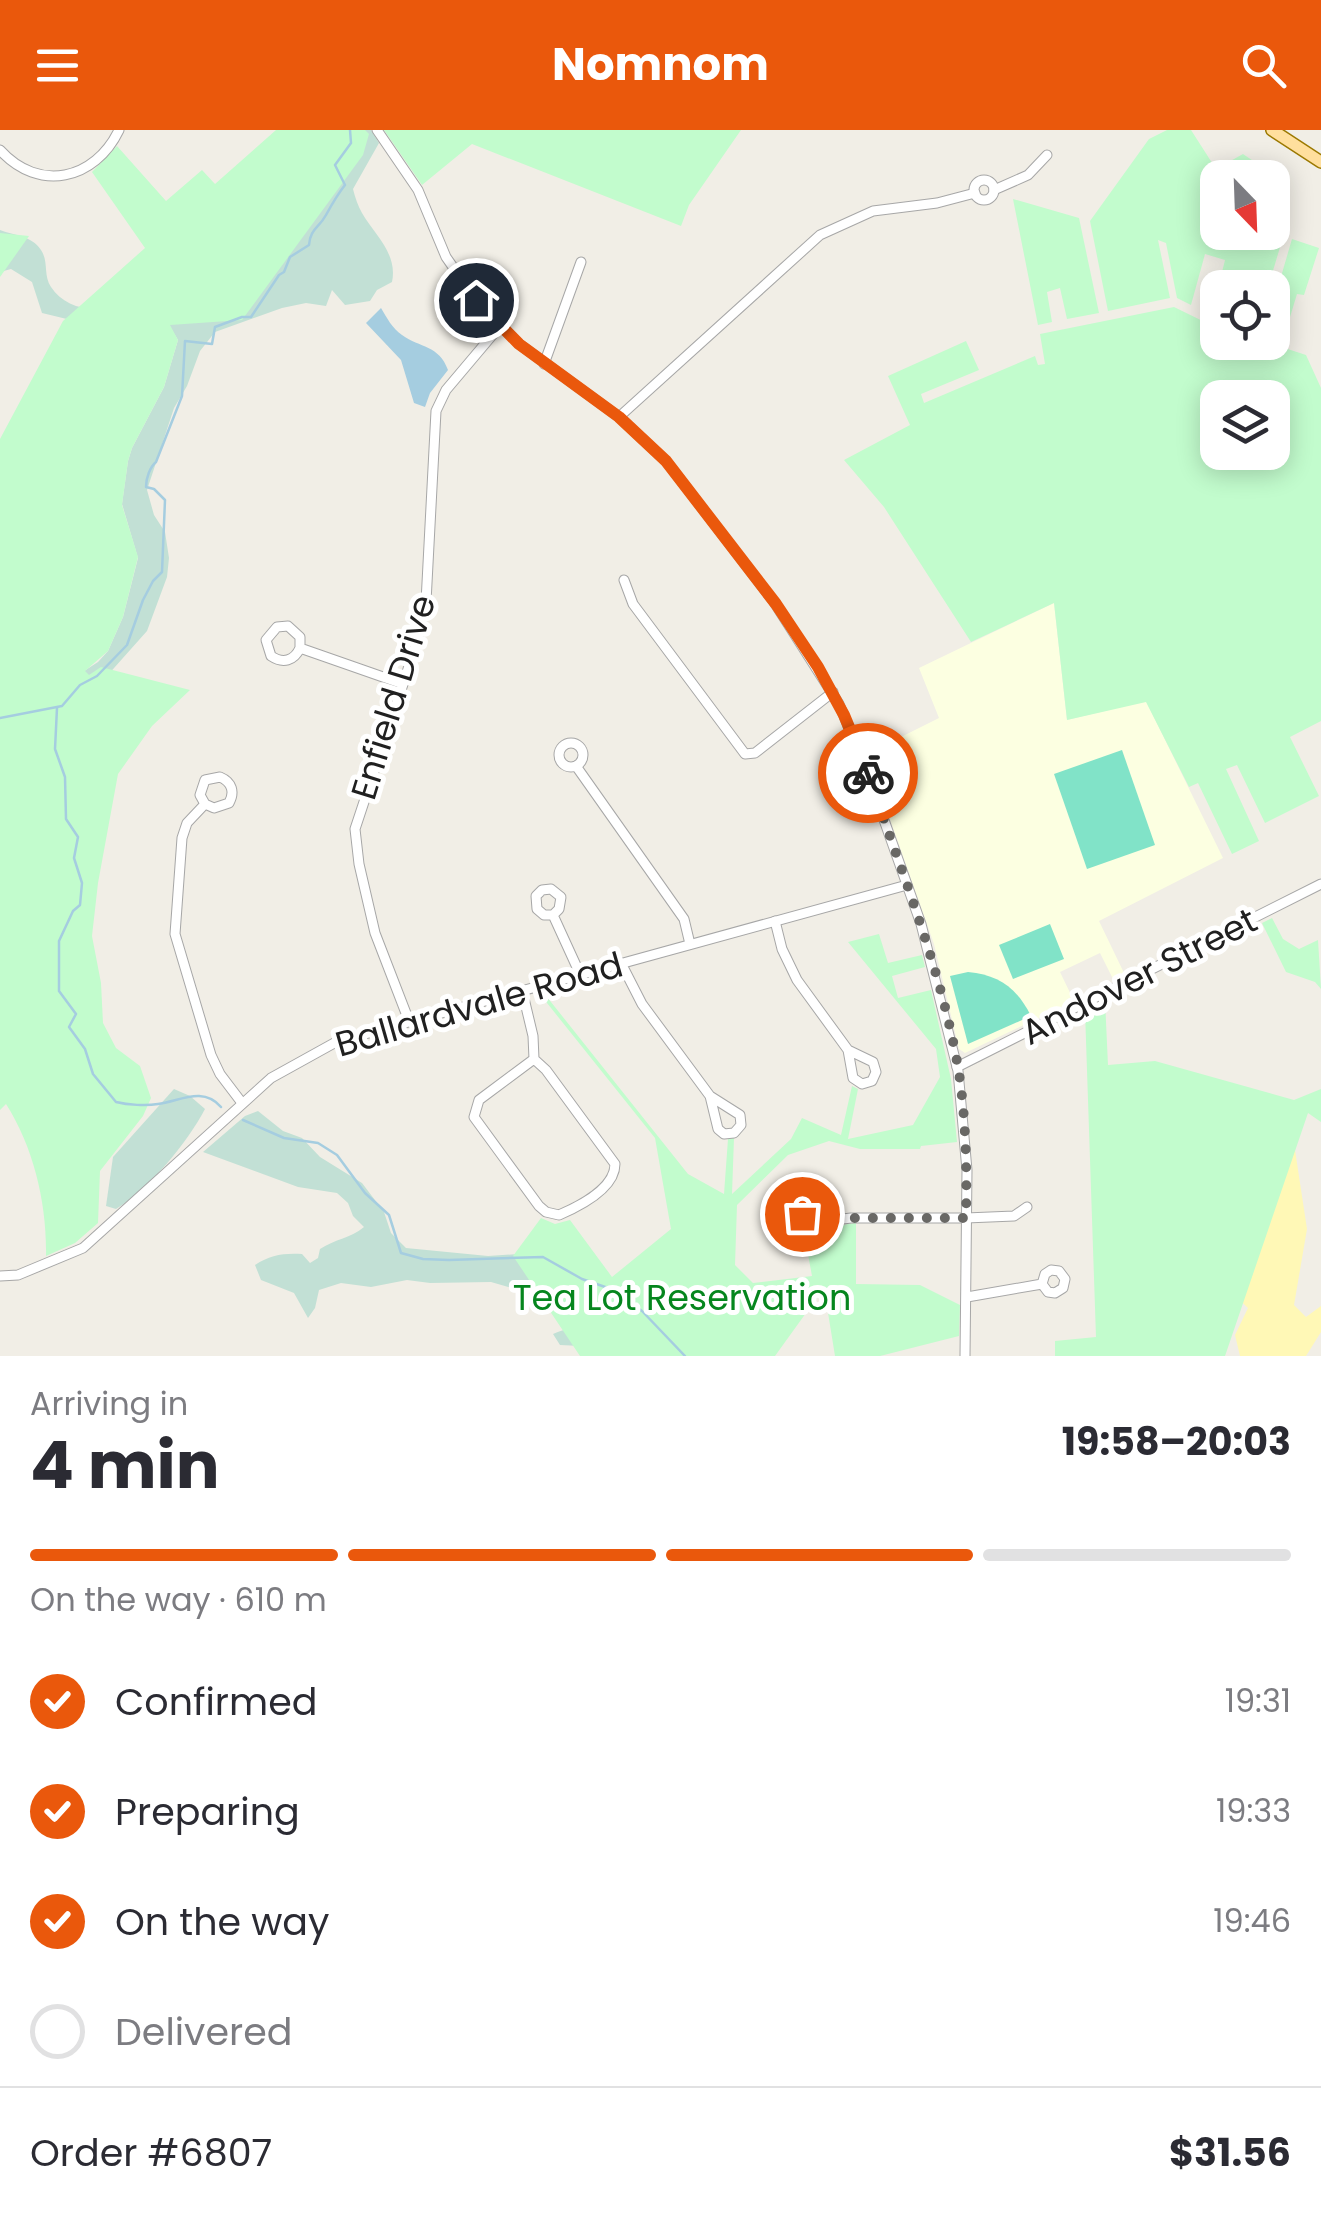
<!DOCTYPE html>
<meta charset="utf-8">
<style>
:root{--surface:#fff;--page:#f2f2f3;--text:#2b2b33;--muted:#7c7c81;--line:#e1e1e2;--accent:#ea580c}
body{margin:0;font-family:Poppins,sans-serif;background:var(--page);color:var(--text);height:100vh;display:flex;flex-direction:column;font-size:38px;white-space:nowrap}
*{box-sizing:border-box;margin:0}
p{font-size:32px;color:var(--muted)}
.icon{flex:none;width:55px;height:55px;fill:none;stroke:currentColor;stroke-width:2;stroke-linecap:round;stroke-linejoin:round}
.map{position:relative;height:1226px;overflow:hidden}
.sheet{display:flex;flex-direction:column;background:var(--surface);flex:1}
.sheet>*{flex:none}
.needle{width:65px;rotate:157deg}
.tools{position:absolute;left:1200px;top:30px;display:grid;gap:20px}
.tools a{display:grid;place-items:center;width:90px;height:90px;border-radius:20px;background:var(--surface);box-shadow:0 5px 25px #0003;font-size:50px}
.pin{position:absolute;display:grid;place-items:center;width:85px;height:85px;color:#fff;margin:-42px;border:5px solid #fff;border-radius:50%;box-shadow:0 2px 10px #0007}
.courier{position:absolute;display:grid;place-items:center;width:100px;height:100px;margin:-50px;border:8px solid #ea580c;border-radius:50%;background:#fff;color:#222;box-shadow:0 2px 12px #0007}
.overview em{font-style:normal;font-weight:700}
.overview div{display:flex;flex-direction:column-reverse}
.overview{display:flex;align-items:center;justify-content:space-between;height:170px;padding:0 30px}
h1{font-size:65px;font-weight:700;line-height:75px}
.bar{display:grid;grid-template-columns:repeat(4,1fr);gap:15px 10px;align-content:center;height:120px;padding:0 30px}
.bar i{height:12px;border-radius:8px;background:var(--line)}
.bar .on{background:var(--accent)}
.bar p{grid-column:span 4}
.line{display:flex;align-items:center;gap:25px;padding:0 30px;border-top:2px solid var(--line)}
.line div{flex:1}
ol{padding:0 30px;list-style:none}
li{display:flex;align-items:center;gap:30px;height:110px}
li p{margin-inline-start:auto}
li .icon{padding:10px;border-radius:50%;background:var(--accent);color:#fff;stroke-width:4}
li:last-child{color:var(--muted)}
li i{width:55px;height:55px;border:5px solid var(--line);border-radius:50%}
header{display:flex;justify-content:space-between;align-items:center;height:130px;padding:0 30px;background:var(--accent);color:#fff;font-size:45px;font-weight:700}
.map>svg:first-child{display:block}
.education{fill:#fcffe1}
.wetland{fill:#c2e0d5}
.sand{fill:#fff8b6}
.park{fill:#c2fccd;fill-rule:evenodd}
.pitch{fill:#81e3c8}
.water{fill:#a5cde0}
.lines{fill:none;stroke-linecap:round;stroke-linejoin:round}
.stream{stroke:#a5cde0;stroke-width:2.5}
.minor-casing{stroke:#a7a7a7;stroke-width:11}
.major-casing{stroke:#9c7900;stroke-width:14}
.minor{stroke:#fff;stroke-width:9}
.major{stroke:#ffdf9d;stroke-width:11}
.done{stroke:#696865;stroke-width:10;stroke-dasharray:0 18}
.route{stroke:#ea580c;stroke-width:12}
.labels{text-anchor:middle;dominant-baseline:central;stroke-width:10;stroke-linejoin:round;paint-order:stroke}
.street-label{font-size:35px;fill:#202020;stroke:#fff}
.park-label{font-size:35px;fill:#06861e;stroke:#fff}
</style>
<header><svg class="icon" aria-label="menu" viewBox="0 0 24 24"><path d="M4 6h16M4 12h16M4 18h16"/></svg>Nomnom<svg class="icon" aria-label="search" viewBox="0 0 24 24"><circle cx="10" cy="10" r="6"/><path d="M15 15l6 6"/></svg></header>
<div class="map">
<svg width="1321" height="1226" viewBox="0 0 1321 1226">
<rect width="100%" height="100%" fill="#f1eee6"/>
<polygon class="education" points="1054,473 1067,590 1146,571 1223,728 1099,791 1125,845 1114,851 1100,823 1060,842 1074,871 965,923 959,919 934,814 867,624 939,588 919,538"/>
<g class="wetland">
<path d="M282,0H371L379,13L353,59C355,67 358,76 362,83C375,105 398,124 392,152L377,160L370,171L345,175L332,160L326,176L306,173L282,178L215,202L200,221L187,256L174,278L147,360L154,385L165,402L169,428L167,447L147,501L98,556L83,591L90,639L87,678L89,711L78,821L69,830C73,844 80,862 82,876C85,911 93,961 133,973L130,977L117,979L84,945L75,916L62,898L56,881L58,846L53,818L62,738L56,693L66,616L58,577L67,552L98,532L108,521L123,487L138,428L122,374L128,331L132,318L164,257L178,210L169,195L171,188L137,185L109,192L75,191L42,183L32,152L11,139L0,142V100C15,106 31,105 41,120C49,132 43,145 51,157C66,181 105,186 127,169L144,179L161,175L171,165L204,155V118L224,88L239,45L248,29Z"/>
<path d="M174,959L190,966L205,979C187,1013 150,1058 116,1079L106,1076L113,1027Z"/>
<path d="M258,981L283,1001L302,1008L320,1027L362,1053L384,1082L391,1103L406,1118L488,1126L548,1122L615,1158L622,1168L649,1181L654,1193L668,1200L690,1226H607L581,1216L560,1215L553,1204C582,1191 583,1205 610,1199L612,1190L605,1173L519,1160L491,1152L430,1153L407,1150L371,1157L341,1153L319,1160L315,1178L308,1188L294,1163L261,1150L255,1135C270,1125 283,1123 302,1124L310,1133L318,1128L320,1119C335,1109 351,1108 364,1097L353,1086L348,1073L337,1063L298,1057L203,1022L245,986Z"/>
</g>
<polygon class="sand" points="1295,1020 1307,1099 1294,1175 1306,1187 1321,1176 1321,1202 1306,1226 1240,1226 1235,1205 1248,1178 1220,1151"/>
<g class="park">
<path d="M276,0H365L369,4L363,25L242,190L170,195L178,210L164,257L132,318L128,331L122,375L138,427L123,487L108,521L85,541L89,545L101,537L190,560L152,596L118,644L98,753L92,806L101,853L103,893L116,918L140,936L151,968L143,986L100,1041L98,1093L75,1113L46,1126C47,1074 34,1018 6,974L0,980V309L63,191L145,118L92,42L117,16L166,71L202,40L215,54Z"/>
<polygon points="384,0 741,0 689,75 681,96 472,14 422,55"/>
<polygon points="1167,0 1191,0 1216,39 1243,24 1271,43 1269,47 1218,48 1218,102 1272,102 1273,86 1288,91 1268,157 1218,158 1225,130 1205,124 1191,175 1177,168 1166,113 1158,110 1170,168 1108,181 1090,91 1149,9"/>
<polygon points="1013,69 1079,88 1099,183 1067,189 1060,158 1047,162 1052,192 1038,195"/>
<polygon points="0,103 29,106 0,147"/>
<polygon points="1292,109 1319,118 1304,165 1297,164 1283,210 1273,207 1273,174"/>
<path d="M1174,177L1217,198L1218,212L1269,213L1306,225L1321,258V591L1290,607L1319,666L1265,693L1237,635L1226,639L1259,711L1232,724L1198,653L1189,657L1146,572L1067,590L1054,473L971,512L884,377L844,330L910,295L888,246L966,211L979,240L921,264L924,273L1035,226L1038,235L1045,234L1040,204ZM1218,268H1272V322H1218Z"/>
<polygon points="1272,788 1283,809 1299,819 1318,810 1321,859 1315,852 1286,842 1262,793"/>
<path d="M879,804L888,833L922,825L925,837L892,846L898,868L931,860L951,949L957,1012L921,1016L920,1019H860L829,1011L788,1025L737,1075L735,1135L753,1153L812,1146L807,1119C829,1113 828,1094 856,1093V1154L920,1155L960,1175L959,1206L880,1226H835L824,1158L775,1226H580L513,1126L541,1088L555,1094L570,1090L612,1147L671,1099L655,1008L539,863L543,862L688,1044L724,1064L728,1009L734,1008L732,1064L791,1009L802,988L841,1005L852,956L858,959L848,1009L913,995L940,947L936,919L848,812Z"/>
<polygon points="1105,870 1108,935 1155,931 1294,970 1321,959 1321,992 1308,983 1225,1226 1055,1226 1055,1211 1096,1207 1085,881"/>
</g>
<g class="pitch">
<polygon points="1122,620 1155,715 1087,739 1054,644"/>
<polygon points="1050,794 1064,829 1013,849 999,815"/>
<path d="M968,842C999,845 1017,858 1031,886L968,914L950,846Z"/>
</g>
<path class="water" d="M381,178C387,188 392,198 402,205C420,218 439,215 448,240L430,263L425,277L414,273L401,230L366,193Z"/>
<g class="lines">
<g class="stream">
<path d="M57,578L55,619L65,647L66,689L78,707L74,728L82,753L80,775L73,781L59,811V861L76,884L69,897L85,919L93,944L116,972C128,975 146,976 158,974C180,971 203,956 221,977"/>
<path d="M0,588L62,576L80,555L97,546L127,515L143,470L153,451L162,442L165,370L154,359L146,357C146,348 150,337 156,332L182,266L185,211L212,214L215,197L242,187H251L279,145L284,142L290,127L309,115C310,99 319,98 326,85C332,74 337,65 345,55L335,35L351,13L350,0"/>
<polyline points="243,990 284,1008 318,1013 337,1025 365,1063 389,1085 401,1123 423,1129 449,1130 543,1127 582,1149 611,1159 642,1181 685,1226"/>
</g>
<defs>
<g id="minor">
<polyline points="377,0 418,60 446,127 476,170 519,214 619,287 666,331 774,472 839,574 868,645 921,794 958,941 967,1040 965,1226"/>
<path d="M0,20C39,63 95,50 119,0"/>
<circle cx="984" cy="60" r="10"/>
<polyline points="994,60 1028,45 1047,25"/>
<polyline points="544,234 581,132"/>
<polyline points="619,287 820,105 873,81 937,73 975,63"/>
<polyline points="624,450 633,474 745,624 755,623 833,562"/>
<path d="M300,518C294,531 283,534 271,526L266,510L277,497L288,496L300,507V518L403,554"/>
<circle cx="571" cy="625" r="12"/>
<polyline points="576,636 684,789 690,814"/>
<path d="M205,674L200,665L205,650L220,647C232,652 235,662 229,673L214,678L205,674L187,693L182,708L175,804L211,925L220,944L242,973"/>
<polyline points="553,785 559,779 561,767 551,759 542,760 536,766 537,779 544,785 553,785 580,844"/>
<polyline points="775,791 782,819 797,850 848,920 853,948 862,954 872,951 876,942 873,932 848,920"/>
<polyline points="621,833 642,874 710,966 718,999 724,1004 734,1003 741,995 740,985 710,966"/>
<path d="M522,860L533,906L534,929L546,940L615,1034C615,1058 580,1076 559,1085L546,1082L539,1076L474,987L479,970L534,929"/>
<polyline points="409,891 375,803 359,734 355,699 416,515 426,472 436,281 446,260 500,196"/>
<polyline points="957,937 1321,754"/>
<polyline points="827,1091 806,1109 796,1108 789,1101 792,1089 802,1084 827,1091 851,1088 966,1088 1014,1086 1027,1077"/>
<polyline points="0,1146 18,1145 83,1118 271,948 336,912 907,755"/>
<polyline points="967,1167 1042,1154 1048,1162 1055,1163 1063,1158 1065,1149 1059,1141 1051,1140 1045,1144 1042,1154"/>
</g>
<polyline id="major" points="1272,0 1321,32"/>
</defs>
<use href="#minor" class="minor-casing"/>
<use href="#major" class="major-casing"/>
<use href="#minor" class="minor"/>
<use href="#major" class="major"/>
</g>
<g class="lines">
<path class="done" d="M802,1084L827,1091L851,1088H966C967,1040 966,990 959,943C942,840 901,741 868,643"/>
<polyline class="route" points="476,170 519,214 619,287 666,331 776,474 818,537 844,585 868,643"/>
</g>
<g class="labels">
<g class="street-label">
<text transform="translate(393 567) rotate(-73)">Enfield Drive</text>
<text transform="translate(1139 846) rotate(-27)">Andover Street</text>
<text transform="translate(479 874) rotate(-16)">Ballardvale Road</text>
</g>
<g class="park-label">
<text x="682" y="1167">Tea Lot Reservation</text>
</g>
</g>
</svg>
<div class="tools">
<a><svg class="needle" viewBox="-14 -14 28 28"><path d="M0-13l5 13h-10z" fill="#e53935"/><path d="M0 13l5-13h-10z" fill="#7c7c81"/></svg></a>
<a><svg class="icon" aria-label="locate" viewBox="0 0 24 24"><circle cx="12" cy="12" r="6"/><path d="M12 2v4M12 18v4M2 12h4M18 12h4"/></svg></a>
<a><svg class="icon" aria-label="layers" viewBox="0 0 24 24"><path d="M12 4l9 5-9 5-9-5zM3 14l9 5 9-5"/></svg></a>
</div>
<div class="pin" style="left:802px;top:1084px;background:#ea580c"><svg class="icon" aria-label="bag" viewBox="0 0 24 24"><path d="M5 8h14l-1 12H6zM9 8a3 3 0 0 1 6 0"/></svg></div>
<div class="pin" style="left:476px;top:170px;background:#1f2937"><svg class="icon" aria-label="home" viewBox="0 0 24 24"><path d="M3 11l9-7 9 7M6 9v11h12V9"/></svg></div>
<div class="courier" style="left:868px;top:643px"><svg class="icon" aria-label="bike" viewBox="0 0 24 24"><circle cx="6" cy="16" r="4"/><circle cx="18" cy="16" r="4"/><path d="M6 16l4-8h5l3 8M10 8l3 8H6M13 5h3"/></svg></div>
</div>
<section class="sheet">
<div class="overview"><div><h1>4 min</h1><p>Arriving in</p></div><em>19:58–20:03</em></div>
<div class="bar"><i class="on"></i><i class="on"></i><i class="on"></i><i></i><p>On the way · 610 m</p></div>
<ol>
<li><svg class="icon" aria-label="check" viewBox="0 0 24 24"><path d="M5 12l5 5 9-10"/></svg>Confirmed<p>19:31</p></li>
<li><svg class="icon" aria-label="check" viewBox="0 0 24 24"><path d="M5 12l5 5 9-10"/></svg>Preparing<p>19:33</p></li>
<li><svg class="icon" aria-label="check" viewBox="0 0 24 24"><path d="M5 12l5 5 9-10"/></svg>On the way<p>19:46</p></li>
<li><i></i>Delivered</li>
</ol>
<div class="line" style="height:130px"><div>Order #6807</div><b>$31.56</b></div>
</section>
